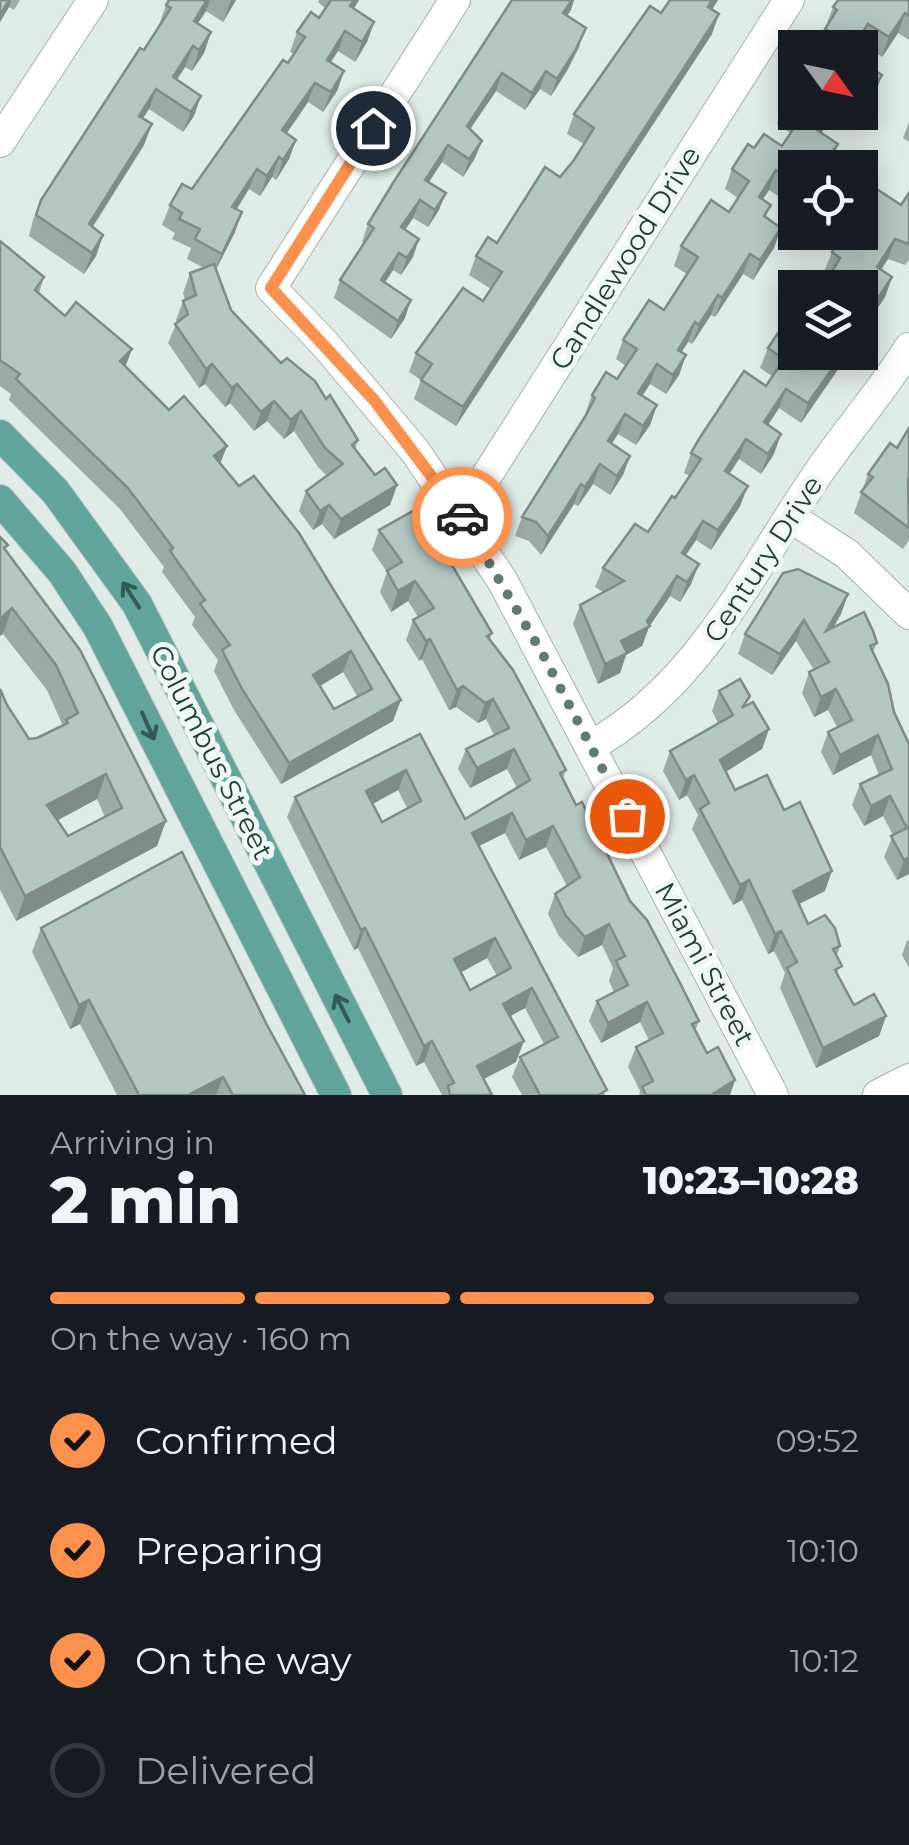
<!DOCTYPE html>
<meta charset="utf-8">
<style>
:root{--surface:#171b24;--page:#20242c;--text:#f1f3f6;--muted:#9ea1a6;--line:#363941;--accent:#fb914c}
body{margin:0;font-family:Montserrat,sans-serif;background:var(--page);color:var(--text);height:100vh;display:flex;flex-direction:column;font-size:38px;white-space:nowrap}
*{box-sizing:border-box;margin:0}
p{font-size:32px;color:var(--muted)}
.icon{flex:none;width:55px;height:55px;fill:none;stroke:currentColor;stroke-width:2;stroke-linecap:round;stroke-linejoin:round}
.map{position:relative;height:1095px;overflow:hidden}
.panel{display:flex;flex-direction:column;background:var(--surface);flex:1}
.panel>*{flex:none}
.needle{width:65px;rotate:123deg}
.fabs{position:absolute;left:778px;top:30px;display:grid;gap:20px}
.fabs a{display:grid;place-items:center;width:100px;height:100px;border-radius:0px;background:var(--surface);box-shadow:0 5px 25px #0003;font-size:50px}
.pin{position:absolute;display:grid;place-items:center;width:85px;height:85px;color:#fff;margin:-42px;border:5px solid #fff;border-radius:50%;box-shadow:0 2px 10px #0007}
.courier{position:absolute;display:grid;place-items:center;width:100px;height:100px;margin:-50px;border:8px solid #fb914c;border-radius:50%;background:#fff;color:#222;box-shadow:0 2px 12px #0007}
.headline em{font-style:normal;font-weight:800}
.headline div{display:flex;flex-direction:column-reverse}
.headline{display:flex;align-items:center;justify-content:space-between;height:170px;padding:0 50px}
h1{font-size:65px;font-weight:800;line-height:75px}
.bar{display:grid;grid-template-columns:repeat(4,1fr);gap:15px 10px;align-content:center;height:120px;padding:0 50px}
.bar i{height:12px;border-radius:8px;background:var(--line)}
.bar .selected{background:var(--accent)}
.bar p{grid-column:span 4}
ol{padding:0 50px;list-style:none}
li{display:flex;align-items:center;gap:30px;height:110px}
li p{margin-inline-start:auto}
li .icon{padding:10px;border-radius:50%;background:var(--accent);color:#111;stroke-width:4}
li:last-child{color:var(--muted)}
li i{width:55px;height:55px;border:5px solid var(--line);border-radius:50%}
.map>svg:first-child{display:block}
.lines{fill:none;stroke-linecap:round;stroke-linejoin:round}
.minor-casing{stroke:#a2b3af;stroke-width:32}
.major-casing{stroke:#c0c8c7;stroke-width:32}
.minor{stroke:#fff;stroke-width:30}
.major{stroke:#60a49c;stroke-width:30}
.wall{fill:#9baaa6;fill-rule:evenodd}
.shaded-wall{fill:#7e8b87}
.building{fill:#b4c6c1;stroke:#7e8b87;stroke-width:2.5;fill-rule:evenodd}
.oneway{stroke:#325b56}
.done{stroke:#627975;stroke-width:10;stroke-dasharray:0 18}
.route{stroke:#fb914c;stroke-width:12}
.labels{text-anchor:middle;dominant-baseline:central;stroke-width:10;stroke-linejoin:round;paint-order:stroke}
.street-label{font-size:28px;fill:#1f3c38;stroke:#eff8f5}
</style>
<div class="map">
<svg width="909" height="1095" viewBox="0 0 909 1095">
<rect width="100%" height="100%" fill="#dfebe7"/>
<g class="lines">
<defs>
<g id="minor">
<polyline points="455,0 271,288 324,343 415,451 502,580 773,1095"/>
<polyline points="0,142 93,0"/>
<polyline points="461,516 789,0"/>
<polyline points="790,517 847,554 909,614"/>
<path d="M591,746C701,684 749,573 819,472C848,430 881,392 909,348"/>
<polyline points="878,1095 909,1079"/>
</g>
<g id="major">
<polyline points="0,435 55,491 137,604 387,1095"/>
<polyline points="0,500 62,572 98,627 336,1095"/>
</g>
</defs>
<use href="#minor" class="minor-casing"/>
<use href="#major" class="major-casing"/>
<use href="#minor" class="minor"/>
<use href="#major" class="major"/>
</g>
<g class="wall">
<polygon points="0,0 20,0 14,10 9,7 0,22"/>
<polygon points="169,0 236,0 223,22 206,11 198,23 211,32 204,53 192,71 185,67 177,80 194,116 183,132 149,109 143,118 144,145 93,227 103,235 96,256 84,274 29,236 33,220 41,200 160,26 159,25 166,5"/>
<polygon points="319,0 359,0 354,9 374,22 367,42 355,62 338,51 331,62 344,71 337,91 323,112 308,102 287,133 296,140 289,159 276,180 272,177 260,196 249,189 237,209 235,232 216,270 231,310 281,363 326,399 358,440 355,449 375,475 397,485 390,505 334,539 322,524 313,530 299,511 306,491 327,476 318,467 294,431 284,439 267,421 254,431 230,403 225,407 205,384 199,388 168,343 177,322 176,320 183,301 185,300 183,293 190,273 204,268 187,259 191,248 172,239 175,233 162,225 170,205 192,189 288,63 294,54 290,52 297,32 319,18 325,8 318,2"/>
<polygon points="512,0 574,0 567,16 580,46 568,69 551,96 540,89 525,110 496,91 470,129 475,158 463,177 442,162 429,182 439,210 428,227 413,218 405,230 413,257 401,275 393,270 385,282 405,318 391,339 334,298 340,280 364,243 362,242 368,224"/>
<polygon points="670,0 718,0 712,10 712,34 456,426 414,399 421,380 409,372 416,353 483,301 491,289 469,275 476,256 497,243 560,177 574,160 584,144 567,134 574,114 661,13"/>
<polygon points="909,0 909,40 898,33 882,57 861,43 858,48 818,48 833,7"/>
<polygon points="860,61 875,95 862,114 860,112"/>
<polygon points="795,87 795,112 830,112 821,133 838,144 831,163 795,168 795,207 769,190 763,199 774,248 753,280 743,274 715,317 711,315 692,344 688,342 681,353 686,355 679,375 666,394 650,384 642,396 657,405 650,425 636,445 618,434 612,443 630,456 623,475 610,495 593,484 578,506 574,504 541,555 529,541 515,536 522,517 586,415 585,414 592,395 617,379 626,366 616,359 623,340 664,310 687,274 674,266 681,246 729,212 738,198 725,189 732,169 754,148 782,146 791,133 777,124 784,104"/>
<polygon points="909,122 909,142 903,138"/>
<polygon points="909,193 909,260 905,265 888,259 881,269 892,277 885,297 871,318 860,311 860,288 824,272 832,252 901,205"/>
<path d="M0,241L44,277L39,293L65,316L132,349L125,367L169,410L227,446L220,464L239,486L254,476L393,721L281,784L234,710L214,671L218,660L192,625L195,617L162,572L164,567L120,509L9,400L11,394L0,386ZM343,672L357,696L334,709L320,686Z"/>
<polygon points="768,348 795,352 850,352 801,423 779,408 768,425 774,454 761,474 739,459 729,474 740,506 711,550 696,540 686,555 699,564 691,584 680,602 670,596 649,627 642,646 626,655 620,673 598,684 573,624 580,605 603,592 595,587 603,568 648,532 675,498 690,476 684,473 691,453 766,386 772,376 760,368"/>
<polygon points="909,428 909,540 903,549 854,513 868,474 897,448"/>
<path d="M379,530L492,633L490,640L566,770L563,778L576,805L699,1021L695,1031L707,1053L735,1080L730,1095H639L640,1091L628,1067L636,1047L649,1040L640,1022L601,1043L589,1021L597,1001L614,992L609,981L613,968L602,945L578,957L559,936L548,914L555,894L567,886L546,847L519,860L505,833L479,846L605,1095H522L512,1077L520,1057L544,1044L525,1008L510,1016L516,1062L484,1079L492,1095H442L424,1062L416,1066L358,948L354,950L287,817L295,797L420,734L465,819L517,788L507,769L470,788L458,769L466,749L494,735L486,719L478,723L456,707L449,710L422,659L419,661L406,640L413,620L418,617L408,601L391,612L380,592L387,572L372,550ZM398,790L407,808L382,822L373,804ZM487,958L497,976L470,990L461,972Z"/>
<path d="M6,550L157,846L16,921L0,890V689L7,705L29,739L37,738L63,726L47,690L3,634ZM97,799L105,817L68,836L57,820Z"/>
<polygon points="848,594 841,614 833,628 877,643 873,652 894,712 909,744 909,874 897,880 884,857 893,835 883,816 864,826 852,805 860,784 879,775 871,755 833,775 821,752 828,732 837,727 828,710 814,717 802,693 809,672 814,670 796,641 772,675 738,654 745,634"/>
<polygon points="719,691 747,705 769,729 762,749 726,772 735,790 825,891 799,904 808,924 840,946 837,955 838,977 854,1005 886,1016 879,1036 816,1068 780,988 785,973 774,951 768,954 742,900 733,905 692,829 698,815 687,795 679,800 663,771 670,751 718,723 712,711"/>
<polygon points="41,928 266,1023 305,1095 117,1095 80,1024 70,1029 32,952"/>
<polygon points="909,940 909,968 902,955 907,941"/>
</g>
<g class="shaded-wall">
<polygon points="9,0 11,0 9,7 0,22 0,15"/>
<polygon points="207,0 210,0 206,11 186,41 194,21"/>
<polygon points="231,0 236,0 223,22"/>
<polygon points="354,0 359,0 342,26 350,6"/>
<polygon points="572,0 574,0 571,10 557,31 563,13"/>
<polygon points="712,0 718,0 701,26 708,7"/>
<polygon points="905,13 898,33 882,57 889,37"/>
<polygon points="719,14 712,34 456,426 463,407"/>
<polygon points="374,22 367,42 355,62 362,42"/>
<polygon points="868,24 861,43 858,48 852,48"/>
<polygon points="586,28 568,69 551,96 557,79"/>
<polygon points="345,31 338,51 319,79 327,60"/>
<polygon points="211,32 204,53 192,71 199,50"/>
<polygon points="193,46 185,67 165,97 173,77"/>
<polygon points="344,71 337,91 323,112 331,92"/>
<polygon points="546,71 540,89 525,110 532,93"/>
<polygon points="502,73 496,91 460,144 467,126"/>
<polygon points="882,75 875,95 862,114 869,94"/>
<polygon points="315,83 308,102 275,150 282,130"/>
<polygon points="156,89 149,109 131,136 139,116"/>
<polygon points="201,96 194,116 183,132 191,112"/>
<polygon points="829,112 824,129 810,150 817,130"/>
<polygon points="152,124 144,145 81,244 89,224"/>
<polygon points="296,140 289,159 276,180 283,160"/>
<polygon points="482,141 475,158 463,177 469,159"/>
<polygon points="838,144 831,163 828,168 821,168"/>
<polygon points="448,145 442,162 419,197 425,180"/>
<polygon points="279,157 272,177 260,196 267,176"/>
<polygon points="257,169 249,189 225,226 232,207"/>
<polygon points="776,170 769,190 752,216 759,197"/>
<polygon points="446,193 439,210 428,227 435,210"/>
<polygon points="420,200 413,218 395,245 401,227"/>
<polygon points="242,212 235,232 214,273 222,254"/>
<polygon points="781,228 774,248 753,280 760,260"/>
<polygon points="103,235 96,256 84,274 92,253"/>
<polygon points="419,239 413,257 401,275 407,258"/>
<polygon points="895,239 888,259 870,287 877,267"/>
<polygon points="399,253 393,270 375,298 381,280"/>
<polygon points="750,254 743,274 715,317 722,298"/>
<polygon points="892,277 885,297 871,318 878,298"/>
<polygon points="718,295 711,315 692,344 699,325"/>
<polygon points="411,300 405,318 391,339 398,321"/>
<polygon points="695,322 688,342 670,370 678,350"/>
<polygon points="132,349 124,370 120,361"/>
<polygon points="844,352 850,352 801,423 808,403"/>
<polygon points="686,355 679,375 666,394 673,375"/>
<polygon points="212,364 205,384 199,388 206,369"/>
<polygon points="657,364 650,384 631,413 638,393"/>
<polygon points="237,384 230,403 225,407 232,388"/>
<polygon points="786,389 779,408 757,442 764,422"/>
<polygon points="274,401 267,421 254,431 261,412"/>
<polygon points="657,405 650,425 636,445 643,426"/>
<polygon points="301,411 294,431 284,439 291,420"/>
<polygon points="625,414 618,434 601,460 608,441"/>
<polygon points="781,434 774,454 761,474 768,454"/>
<polygon points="746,439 739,459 718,491 725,471"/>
<polygon points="227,446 219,466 214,456"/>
<polygon points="630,456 623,475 610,495 617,476"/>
<polygon points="600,464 593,484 578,506 585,487"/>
<polygon points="581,484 574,504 541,555 548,536"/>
<polygon points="397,485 390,505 334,539 341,519"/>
<polygon points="748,486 740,506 711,550 718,530"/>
<polygon points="329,505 322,524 313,530 320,511"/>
<polygon points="703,521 696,540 674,572 682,553"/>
<polygon points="699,564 691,584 680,602 687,582"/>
<polygon points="677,576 670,596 649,627 642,646 626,655 620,673 598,684 605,664 621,641 647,621"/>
<polygon points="415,581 408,601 391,612 398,591"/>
<polygon points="848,594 841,614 819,652 826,631"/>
<polygon points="12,608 3,634 0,636 0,619"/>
<polygon points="804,620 796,641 772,675 780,654"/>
<polygon points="430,639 422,659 419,661 426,641"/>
<polygon points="351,651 343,672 305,695 313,675"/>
<polygon points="463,686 456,707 449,710 457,690"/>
<polygon points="836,689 828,710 814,717 821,697"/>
<polygon points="493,699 486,719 478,723 485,703"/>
<polygon points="401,700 393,721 281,784 289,763"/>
<polygon points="769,729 762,749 712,780 720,760"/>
<polygon points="878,735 871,755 833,775 840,755"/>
<polygon points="514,749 507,769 470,788 477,768"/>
<polygon points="406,770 398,790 359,811 366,791"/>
<polygon points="106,774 97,799 38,831 47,805"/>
<polygon points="694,775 687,795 679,800 686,780"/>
<polygon points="890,796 883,816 864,826 871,806"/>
<polygon points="512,813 505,833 465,853 472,833"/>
<polygon points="166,821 157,846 16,921 25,896"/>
<polygon points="553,826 546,847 519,860 526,840"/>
<polygon points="909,857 909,874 897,880 904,860"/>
<polygon points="832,871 825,891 785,911 793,891"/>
<polygon points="749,880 742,900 733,905 740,885"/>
<polygon points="609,924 602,945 578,957 585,937"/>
<polygon points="365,928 358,948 354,950 361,930"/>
<polygon points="781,931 774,951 768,954 775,934"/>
<polygon points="495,938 487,958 447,980 454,959"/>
<polygon points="532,988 525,1008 496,1024 503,1004"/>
<polygon points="89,1000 80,1024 70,1029 79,1005"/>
<polygon points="647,1002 640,1022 601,1043 608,1023"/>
<polygon points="886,1016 879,1036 816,1068 823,1048"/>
<polygon points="432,1041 424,1062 416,1066 424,1046"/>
<polygon points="524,1041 516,1062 470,1086 477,1066"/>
<polygon points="223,1077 216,1095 188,1095"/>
<polygon points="735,1080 730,1095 711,1095"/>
</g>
<g class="building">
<polygon points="0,0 9,0 0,15"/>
<polygon points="169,0 207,0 194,21 211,32 199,50 193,46 173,77 201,96 191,112 156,89 139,116 152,124 89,224 103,235 92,253 36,215 41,200 140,48 144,50 171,8 166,5"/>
<polygon points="331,0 354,0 350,6 374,22 362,42 345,31 327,60 344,71 331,92 315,83 282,130 296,140 283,160 279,157 267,176 257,169 232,207 242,212 222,254 195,239 200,229 179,219 182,213 170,205 182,184 192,189 283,60 288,63 305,37 297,32 311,12 319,18"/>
<polygon points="512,0 572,0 563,13 586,28 575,51 557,79 546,71 532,93 502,73 467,126 482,141 469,159 448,145 425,180 446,193 435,210 420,200 401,227 419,239 407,258 399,253 381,280 411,300 398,321 340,280 374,228 368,224 393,183"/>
<polygon points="670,0 712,0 708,7 719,14 463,407 421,380 432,364 416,353 463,288 483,301 502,272 476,256 488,237 497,243 545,167 560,177 574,160 594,128 574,114 650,6 661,13"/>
<polygon points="838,0 909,0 909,16 905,13 889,37 868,24 852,48 821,48 830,32 825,29 837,10 833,7"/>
<polygon points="860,61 882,75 869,94 860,88"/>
<polygon points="795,87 795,111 784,104"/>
<polygon points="797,112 829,112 817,130 838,144 821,168 795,168 795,183 776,170 759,197 771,205 764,216 781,228 760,260 750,254 722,298 718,295 699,325 695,322 678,350 686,355 673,375 657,364 638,393 657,405 643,426 625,414 608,441 630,456 617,476 600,464 585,487 581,484 548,536 536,522 522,517 586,415 595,398 592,395 606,372 617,379 637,349 623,340 649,300 664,310 698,257 681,246 711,200 729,212 749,181 732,169 748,144 754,148 764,134 782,146 802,116"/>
<polygon points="863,180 901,205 909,193 909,244 895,239 877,267 892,277 878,298 861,287 860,288 822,288 840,258 832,252 845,232 860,232 860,185"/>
<path d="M0,241L44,277L35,290L65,316L76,302L132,349L120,361L169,410L184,396L227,446L214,456L239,486L254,476L299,533L401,700L289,763L242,689L222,650L230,645L200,604L205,600L170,551L173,548L128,488L16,379L20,374L0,360ZM351,651L372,689L334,709L313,675Z"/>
<polygon points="214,264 231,310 281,363 287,358 315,381 326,399 330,395 358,440 352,445 375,475 385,468 397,485 341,519 329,505 320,511 306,491 343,464 325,448 301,411 291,420 274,401 261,412 237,384 232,388 212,364 206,369 175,324 188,314 183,301 196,295 190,273"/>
<polygon points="795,308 795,352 844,352 808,403 786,389 764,422 781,434 768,454 746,439 725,471 748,486 718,530 703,521 682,553 699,564 687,582 677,576 647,621 650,626 621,641 627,653 605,664 580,605 624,581 603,568 635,524 648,532 672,496 675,498 701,459 691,453 699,439 744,371 766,386 784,359 768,348"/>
<polygon points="909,428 909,477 908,480 909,528 861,492 873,477 868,474 890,443 897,448"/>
<path d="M413,511L445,562L449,560L492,633L487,636L513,670L534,709L566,770L560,773L576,805L582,802L630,901L647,920L680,983L699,1021L692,1024L707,1053L718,1047L735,1080L711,1095H646L642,1087L653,1081L636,1047L663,1033L647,1002L608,1023L597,1001L628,985L616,961L625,956L609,924L585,937L566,916L555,894L580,877L553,826L526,840L512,813L472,833L607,1090L598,1095H540L520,1057L558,1037L532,988L503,1004L524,1041L477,1066L492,1095H450L448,1086L454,1083L432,1041L424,1046L365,928L361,930L295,797L420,734L465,819L530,780L514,749L477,768L466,749L509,728L493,699L485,703L463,686L457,690L430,639L426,641L413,620L434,608L415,581L398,591L387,571L402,562L379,530ZM406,770L421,801L382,822L366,791ZM495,938L511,968L470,990L454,959Z"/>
<path d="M0,537L8,545L4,548L80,650L166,821L25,896L0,847V689L7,705L29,739L37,738L68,723L66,720L78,713L56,665L12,608L0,619ZM106,774L122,808L68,836L47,805Z"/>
<polygon points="798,569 848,594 826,631 864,612 873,631 877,643 870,646 888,684 894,712 909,744 909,857 904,860 891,836 907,828 890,796 871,806 860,784 892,769 878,735 840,755 828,732 852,720 836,689 821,697 809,672 829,662 804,620 780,654 745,634 783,573"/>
<polygon points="740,679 750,696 742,708 753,702 769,729 720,760 735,790 767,775 784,810 800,802 832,871 793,891 808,924 825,915 835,928 840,946 833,949 842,966 835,970 854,1005 874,994 886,1016 823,1048 787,968 797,962 781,931 775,934 749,880 740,885 700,809 709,803 694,775 686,780 670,751 733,715 719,691"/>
<polygon points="182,852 266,1023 305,1095 233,1095 223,1077 188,1095 139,1095 89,1000 79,1005 41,928"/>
</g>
<defs><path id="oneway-shaft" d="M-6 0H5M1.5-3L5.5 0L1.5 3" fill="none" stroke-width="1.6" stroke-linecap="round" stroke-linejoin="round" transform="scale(2.5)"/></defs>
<g class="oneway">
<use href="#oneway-shaft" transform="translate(131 595) rotate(-123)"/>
<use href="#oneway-shaft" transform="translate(148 726) rotate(66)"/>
<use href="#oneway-shaft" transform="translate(342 1008) rotate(-117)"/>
</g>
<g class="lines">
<polyline class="done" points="462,517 542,653 627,816"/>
<polyline class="route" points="373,128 271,288 374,400 462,517"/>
</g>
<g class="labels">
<g class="street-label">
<text transform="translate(625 258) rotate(-58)">Candlewood Drive</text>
<text transform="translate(763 559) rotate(-57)">Century Drive</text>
<text transform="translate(212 752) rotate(63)">Columbus Street</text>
<text transform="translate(705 964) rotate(62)">Miami Street</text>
</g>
</g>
</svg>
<div class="fabs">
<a><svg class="needle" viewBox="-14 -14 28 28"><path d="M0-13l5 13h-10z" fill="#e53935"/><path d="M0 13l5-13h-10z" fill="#9ea1a6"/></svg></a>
<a><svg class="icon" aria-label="locate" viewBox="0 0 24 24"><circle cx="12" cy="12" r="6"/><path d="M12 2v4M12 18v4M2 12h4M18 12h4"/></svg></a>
<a><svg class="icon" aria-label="layers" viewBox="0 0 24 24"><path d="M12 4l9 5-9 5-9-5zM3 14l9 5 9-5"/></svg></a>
</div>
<div class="pin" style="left:627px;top:816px;background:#ea580c"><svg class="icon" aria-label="bag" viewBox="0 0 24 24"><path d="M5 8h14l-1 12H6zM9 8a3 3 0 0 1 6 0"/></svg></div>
<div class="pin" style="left:373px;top:128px;background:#1f2937"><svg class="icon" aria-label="home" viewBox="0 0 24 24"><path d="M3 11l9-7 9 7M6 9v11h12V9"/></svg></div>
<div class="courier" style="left:462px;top:517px"><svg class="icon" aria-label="car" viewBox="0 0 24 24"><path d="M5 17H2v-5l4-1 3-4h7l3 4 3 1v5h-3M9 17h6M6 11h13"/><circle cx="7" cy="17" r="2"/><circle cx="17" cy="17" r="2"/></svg></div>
</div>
<section class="panel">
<div class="headline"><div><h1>2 min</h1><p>Arriving in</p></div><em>10:23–10:28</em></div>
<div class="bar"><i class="selected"></i><i class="selected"></i><i class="selected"></i><i></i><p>On the way · 160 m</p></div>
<ol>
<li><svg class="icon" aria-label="check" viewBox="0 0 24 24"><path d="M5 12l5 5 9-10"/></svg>Confirmed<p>09:52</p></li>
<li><svg class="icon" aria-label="check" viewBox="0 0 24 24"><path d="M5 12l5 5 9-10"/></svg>Preparing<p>10:10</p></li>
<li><svg class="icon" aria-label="check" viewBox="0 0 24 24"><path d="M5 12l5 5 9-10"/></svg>On the way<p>10:12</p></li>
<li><i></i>Delivered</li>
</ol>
</section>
